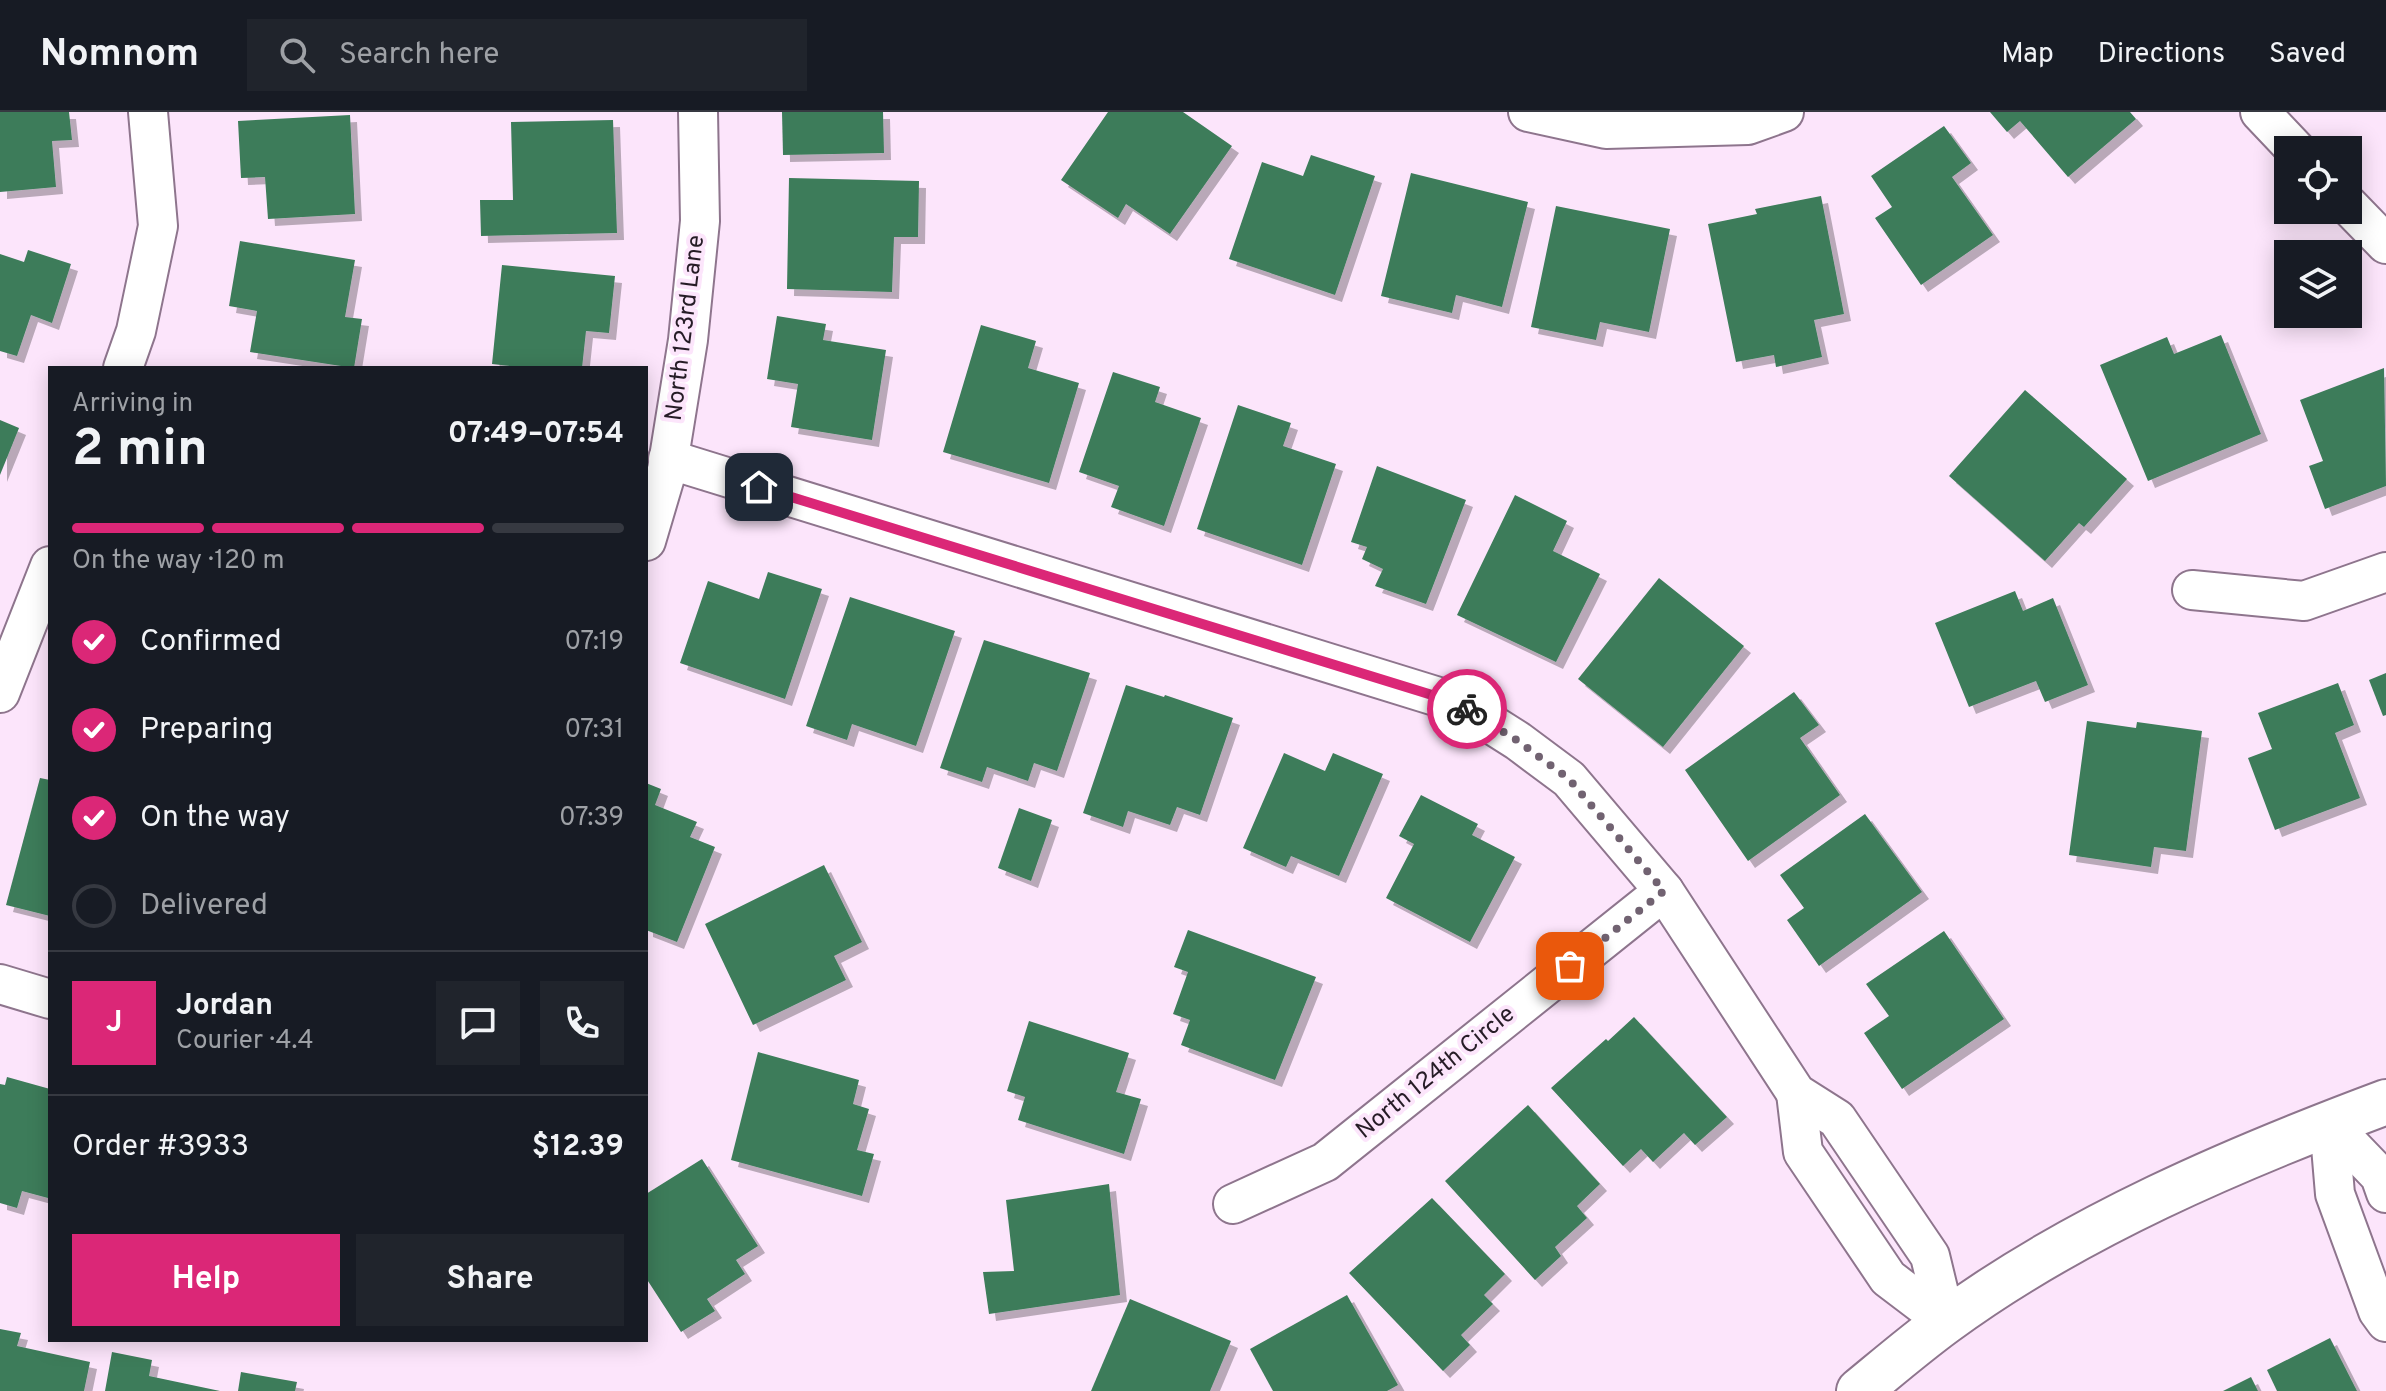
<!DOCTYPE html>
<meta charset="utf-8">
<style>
:root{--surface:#171b24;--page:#20242c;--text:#f1f3f6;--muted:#9ea1a6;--line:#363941;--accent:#db2777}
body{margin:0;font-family:Overpass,sans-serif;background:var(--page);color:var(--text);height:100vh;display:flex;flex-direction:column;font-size:30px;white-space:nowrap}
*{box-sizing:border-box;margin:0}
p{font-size:26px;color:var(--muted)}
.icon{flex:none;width:44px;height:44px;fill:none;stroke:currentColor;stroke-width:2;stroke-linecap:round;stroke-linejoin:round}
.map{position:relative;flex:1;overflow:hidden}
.details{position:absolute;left:48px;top:254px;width:600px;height:976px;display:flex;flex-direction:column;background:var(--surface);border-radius:0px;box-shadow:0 4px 20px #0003}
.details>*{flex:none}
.buttons{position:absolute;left:2274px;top:24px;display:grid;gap:16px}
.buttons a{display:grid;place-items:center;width:88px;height:88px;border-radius:0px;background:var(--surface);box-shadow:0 4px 20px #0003;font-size:40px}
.pin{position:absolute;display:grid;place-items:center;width:68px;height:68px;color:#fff;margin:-34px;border-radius:16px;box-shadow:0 4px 12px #0006}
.courier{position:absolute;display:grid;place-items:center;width:80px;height:80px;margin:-40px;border:6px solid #db2777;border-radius:50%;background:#fff;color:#222;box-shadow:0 2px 10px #0007}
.headline em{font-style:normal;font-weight:700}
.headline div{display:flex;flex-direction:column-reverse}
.headline{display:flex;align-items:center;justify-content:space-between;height:136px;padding:0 24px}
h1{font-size:52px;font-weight:700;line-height:60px}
.bar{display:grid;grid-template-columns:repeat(4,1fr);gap:12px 8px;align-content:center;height:96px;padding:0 24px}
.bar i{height:10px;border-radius:6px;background:var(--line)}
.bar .active{background:var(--accent)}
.bar p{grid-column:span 4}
.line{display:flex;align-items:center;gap:20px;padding:0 24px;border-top:2px solid var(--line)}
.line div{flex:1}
.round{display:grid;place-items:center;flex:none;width:84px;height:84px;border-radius:0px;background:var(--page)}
ol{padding:0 24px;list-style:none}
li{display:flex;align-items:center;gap:24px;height:88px}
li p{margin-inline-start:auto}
li .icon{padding:8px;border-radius:50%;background:var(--accent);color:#fff;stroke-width:4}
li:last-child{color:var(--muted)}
li i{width:44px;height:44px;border:4px solid var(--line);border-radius:50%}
.action{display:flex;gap:16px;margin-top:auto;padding:16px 24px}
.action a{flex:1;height:92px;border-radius:0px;background:var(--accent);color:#fff;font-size:32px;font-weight:700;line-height:92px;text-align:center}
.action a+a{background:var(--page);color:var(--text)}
header{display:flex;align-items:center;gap:48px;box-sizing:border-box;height:112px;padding:0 40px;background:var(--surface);border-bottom:2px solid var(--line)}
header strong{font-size:38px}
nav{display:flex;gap:44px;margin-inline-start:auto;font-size:28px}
.search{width:560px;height:72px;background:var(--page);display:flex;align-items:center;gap:20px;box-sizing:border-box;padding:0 28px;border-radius:0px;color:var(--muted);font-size:30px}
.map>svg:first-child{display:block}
.building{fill:#3d7c5a;filter:url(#shadow)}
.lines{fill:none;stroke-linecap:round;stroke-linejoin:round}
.minor-casing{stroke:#8e758d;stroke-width:42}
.tertiary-casing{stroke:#8e758d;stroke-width:48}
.minor{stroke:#fff;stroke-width:38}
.tertiary{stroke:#fff;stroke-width:44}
.done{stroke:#716271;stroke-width:8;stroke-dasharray:0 14.4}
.route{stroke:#db2777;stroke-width:10}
.labels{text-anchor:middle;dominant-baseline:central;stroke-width:8;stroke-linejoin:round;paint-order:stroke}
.street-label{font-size:24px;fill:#261c26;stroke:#fce5fb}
</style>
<header>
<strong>Nomnom</strong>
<div class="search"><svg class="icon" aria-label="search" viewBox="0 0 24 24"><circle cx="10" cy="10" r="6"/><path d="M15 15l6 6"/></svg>Search here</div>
<nav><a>Map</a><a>Directions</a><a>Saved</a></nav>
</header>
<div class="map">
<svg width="2386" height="1279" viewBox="0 0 2386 1279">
<defs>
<filter id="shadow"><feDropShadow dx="7" dy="7" stdDeviation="0" flood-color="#0004"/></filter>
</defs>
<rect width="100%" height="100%" fill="#fce5fb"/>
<g class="building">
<polygon points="0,0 69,0 72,28 52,29 56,75 0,80"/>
<polygon points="782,0 883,0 884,41 783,43"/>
<polygon points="1108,0 1183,0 1232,34 1170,122 1126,92 1118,106 1061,68"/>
<polygon points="1990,0 2130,0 2136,7 2068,65 2020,9 2007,20"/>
<polygon points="350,3 355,102 268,107 265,65 241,66 238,9"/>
<polygon points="613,8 617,121 481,124 480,88 513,88 511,10"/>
<polygon points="1944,14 1971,51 1952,65 1993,123 1921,173 1875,106 1892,95 1871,64"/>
<polygon points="1311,43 1375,64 1335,183 1229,147 1262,50 1303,64"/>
<polygon points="1411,61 1528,90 1502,195 1456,183 1452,201 1381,184"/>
<polygon points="789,66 919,69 918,125 894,125 892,180 787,177"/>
<polygon points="1821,84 1844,202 1814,208 1822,245 1776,255 1774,243 1736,250 1708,112 1757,102 1755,97"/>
<polygon points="1556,94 1670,117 1649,220 1600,210 1596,228 1531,215"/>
<polygon points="240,129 355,148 345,205 362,207 354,256 250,240 257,199 229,194"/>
<polygon points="28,138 71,152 52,211 31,203 17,244 0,239 0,142 24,150"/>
<polygon points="502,153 615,164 609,221 586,219 582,256 528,256 492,252"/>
<polygon points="777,204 826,212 823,228 886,238 872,328 791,315 798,272 767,267"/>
<polygon points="981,213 1036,229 1028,256 1079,271 1049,371 943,340"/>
<polygon points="2221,223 2261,322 2148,369 2100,253 2167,225 2174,242"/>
<polygon points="2384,256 2386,374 2325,397 2309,354 2323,349 2300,288"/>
<polygon points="1113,260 1160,275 1155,290 1201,306 1164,414 1111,395 1119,374 1079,360"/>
<polygon points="2025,278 2127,367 2084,415 2079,411 2045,449 1949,364"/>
<polygon points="1238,293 1291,311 1283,334 1336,352 1302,453 1197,417"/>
<polygon points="0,308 19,316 0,363"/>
<polygon points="1377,354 1466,388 1426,492 1375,474 1383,457 1362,447 1367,435 1351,430"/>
<polygon points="1515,383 1567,409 1553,439 1600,462 1556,550 1457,503"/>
<polygon points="768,460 822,477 785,587 680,551 708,469 759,487"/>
<polygon points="1659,466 1744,534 1663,635 1578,567"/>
<polygon points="2015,479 2023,499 2053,486 2088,573 2045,590 2036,569 1969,595 1935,511"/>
<polygon points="850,485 955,519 916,634 852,612 847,628 806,614"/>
<polygon points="984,528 1090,561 1057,659 1034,651 1028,669 987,655 982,670 940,656"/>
<polygon points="2386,561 2386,603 2383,604 2369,568"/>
<polygon points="2338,571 2354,613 2335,621 2360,686 2275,718 2248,646 2272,637 2258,601"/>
<polygon points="1126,573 1164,585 1165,583 1233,606 1200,703 1177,695 1170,713 1128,699 1123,715 1083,701"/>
<polygon points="1794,580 1819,613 1800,626 1840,683 1748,749 1685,658"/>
<polygon points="2087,609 2136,616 2137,610 2202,619 2186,739 2154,735 2151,755 2069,743"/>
<polygon points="1284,641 1325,659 1333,641 1383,662 1339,764 1291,744 1286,755 1243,736"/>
<polygon points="40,666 50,668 50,804 6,793"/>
<polygon points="646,671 661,677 655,693 697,710 690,725 715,735 677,830 646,818"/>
<polygon points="1421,683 1478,712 1472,723 1515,745 1470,830 1386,786 1414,732 1399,724"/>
<polygon points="1019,696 1052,708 1031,769 998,756"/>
<polygon points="1865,702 1922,780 1819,854 1787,808 1804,796 1780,763"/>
<polygon points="824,753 862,830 834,844 846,868 753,913 705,812"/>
<polygon points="1188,818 1316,865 1275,968 1181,933 1190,908 1173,902 1188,860 1174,855"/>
<polygon points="1944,819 2004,907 1902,977 1864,921 1889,904 1866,872"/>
<polygon points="1634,905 1727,1005 1695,1033 1684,1021 1653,1050 1641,1037 1623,1054 1551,976 1606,927 1608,929"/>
<polygon points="1029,909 1129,941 1116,980 1141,987 1124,1042 1018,1008 1025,985 1007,979"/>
<polygon points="758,940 859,968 853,992 869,997 857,1038 874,1042 862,1084 731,1048"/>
<polygon points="7,965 50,977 50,1077 48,1086 22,1079 17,1096 0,1091 0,972 5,973"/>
<polygon points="1528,993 1600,1072 1577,1094 1587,1106 1555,1135 1561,1144 1535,1168 1445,1069"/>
<polygon points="702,1047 758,1134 736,1148 745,1162 707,1187 715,1199 681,1220 646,1166 646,1082"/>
<polygon points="1109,1072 1120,1183 989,1202 983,1160 1014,1159 1006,1088"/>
<polygon points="1432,1086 1505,1162 1484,1183 1493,1192 1461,1223 1470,1233 1443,1259 1349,1161"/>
<polygon points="1347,1183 1398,1273 1387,1279 1273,1279 1250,1237"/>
<polygon points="1130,1187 1231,1229 1210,1279 1091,1279"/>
<polygon points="0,1217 21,1221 17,1234 90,1250 84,1279 0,1279"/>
<polygon points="2330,1226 2357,1279 2277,1279 2267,1258"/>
<polygon points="112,1240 152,1248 149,1264 220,1279 105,1279"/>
<polygon points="241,1260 297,1270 295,1279 238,1279"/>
<polygon points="2251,1265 2258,1279 2223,1279"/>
</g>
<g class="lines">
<defs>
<g id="minor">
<polyline points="1528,0 1606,17 1748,13 1784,0"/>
<polyline points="2260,0 2296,38"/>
<polyline points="2348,93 2386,132"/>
<polyline points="123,256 136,219 158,114 148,0"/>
<polyline points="668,347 1458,591 1518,629 1569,667 1664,779 1796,981 1837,1007 1930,1144 1946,1210"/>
<polyline points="646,429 667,358 688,228 700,109 698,0"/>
<polyline points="2192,478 2304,489 2386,460"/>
<polyline points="0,581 50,454"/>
<polyline points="0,872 50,887"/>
<polyline points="1796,981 1803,1040 1888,1166 1946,1210"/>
<polyline points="2329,1011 2335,1082 2378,1199 2386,1210"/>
<polyline points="2329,1011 2380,1064 2386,1081"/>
<polyline points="1233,1092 1325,1050 1664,779"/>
</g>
<path id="tertiary" d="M1859,1279C1887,1256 1915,1232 1945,1210C2074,1115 2236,1046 2386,990"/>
</defs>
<use href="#minor" class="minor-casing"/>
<use href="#tertiary" class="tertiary-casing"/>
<use href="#minor" class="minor"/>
<use href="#tertiary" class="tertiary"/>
</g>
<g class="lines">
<polyline class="done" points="1467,597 1518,629 1569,667 1664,779 1570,854"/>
<polyline class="route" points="759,375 1458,591 1467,597"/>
</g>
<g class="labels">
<g class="street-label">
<text transform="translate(686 216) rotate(-83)">North 123rd Lane</text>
<text transform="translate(1436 961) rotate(-39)">North 124th Circle</text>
</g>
</g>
</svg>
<div class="buttons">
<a><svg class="icon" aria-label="locate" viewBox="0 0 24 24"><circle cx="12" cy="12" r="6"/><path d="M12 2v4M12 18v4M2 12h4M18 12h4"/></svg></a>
<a><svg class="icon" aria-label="layers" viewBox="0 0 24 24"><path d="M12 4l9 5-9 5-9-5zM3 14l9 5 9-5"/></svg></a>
</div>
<div class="pin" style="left:1570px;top:854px;background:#ea580c"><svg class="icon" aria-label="bag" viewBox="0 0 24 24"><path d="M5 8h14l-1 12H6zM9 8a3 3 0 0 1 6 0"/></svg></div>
<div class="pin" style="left:759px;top:375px;background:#1f2937"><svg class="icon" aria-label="home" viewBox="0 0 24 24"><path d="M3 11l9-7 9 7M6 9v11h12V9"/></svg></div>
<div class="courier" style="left:1467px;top:597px"><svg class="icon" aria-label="bike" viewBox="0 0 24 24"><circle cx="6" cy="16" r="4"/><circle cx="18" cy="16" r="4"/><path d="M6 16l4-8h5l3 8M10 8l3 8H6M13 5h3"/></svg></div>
<section class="details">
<div class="headline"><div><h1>2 min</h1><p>Arriving in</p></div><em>07:49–07:54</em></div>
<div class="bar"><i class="active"></i><i class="active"></i><i class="active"></i><i></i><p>On the way · 120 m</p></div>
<ol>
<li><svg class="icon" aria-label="check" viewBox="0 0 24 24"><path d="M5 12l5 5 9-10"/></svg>Confirmed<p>07:19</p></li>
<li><svg class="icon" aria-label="check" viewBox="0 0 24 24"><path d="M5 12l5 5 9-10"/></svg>Preparing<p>07:31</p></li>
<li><svg class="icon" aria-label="check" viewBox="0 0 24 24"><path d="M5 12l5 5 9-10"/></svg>On the way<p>07:39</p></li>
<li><i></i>Delivered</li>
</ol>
<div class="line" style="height:144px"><b class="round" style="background:var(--accent);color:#fff">J</b><div><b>Jordan</b><p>Courier · 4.4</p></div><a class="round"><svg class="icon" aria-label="chat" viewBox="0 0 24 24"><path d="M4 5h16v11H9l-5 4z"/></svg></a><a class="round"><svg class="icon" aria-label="phone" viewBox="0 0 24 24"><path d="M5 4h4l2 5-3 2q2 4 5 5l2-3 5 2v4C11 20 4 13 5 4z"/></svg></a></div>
<div class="line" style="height:104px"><div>Order #3933</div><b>$12.39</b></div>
<div class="action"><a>Help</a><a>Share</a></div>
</section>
</div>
